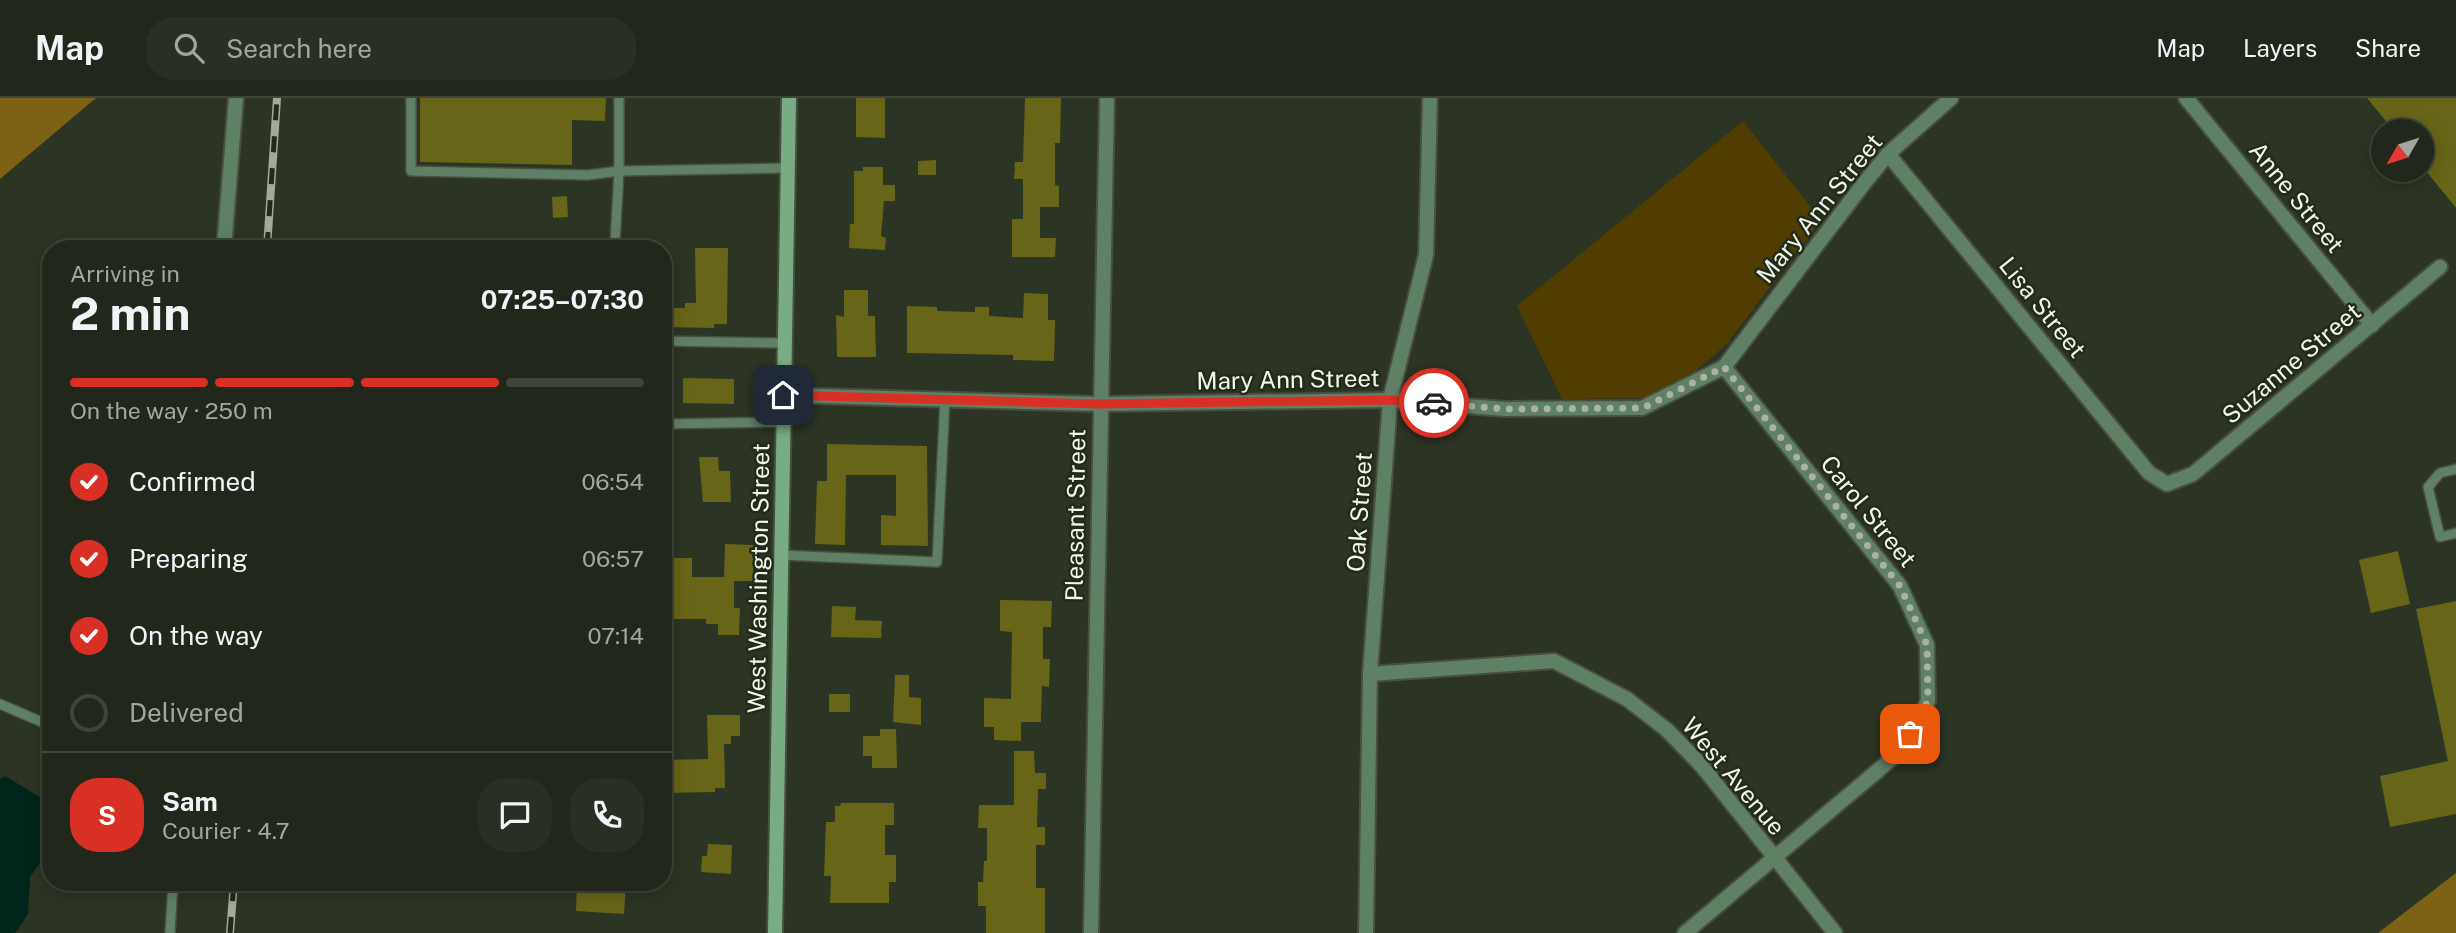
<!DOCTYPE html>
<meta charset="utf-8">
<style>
:root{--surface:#21271a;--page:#292f23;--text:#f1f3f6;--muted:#a2a5a2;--line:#3e4439;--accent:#d93025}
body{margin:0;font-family:"Public Sans",sans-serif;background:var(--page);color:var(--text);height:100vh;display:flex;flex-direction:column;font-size:26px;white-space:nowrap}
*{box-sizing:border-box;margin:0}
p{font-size:23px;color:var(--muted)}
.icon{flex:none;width:38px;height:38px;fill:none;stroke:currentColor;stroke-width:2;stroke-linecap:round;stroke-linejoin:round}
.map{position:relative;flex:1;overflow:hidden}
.details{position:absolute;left:42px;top:142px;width:630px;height:651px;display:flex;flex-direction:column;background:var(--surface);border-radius:28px;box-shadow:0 4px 18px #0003,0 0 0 2px var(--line)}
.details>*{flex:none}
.needle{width:46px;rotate:231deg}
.fabs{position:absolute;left:2371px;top:21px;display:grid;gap:14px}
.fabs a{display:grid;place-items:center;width:63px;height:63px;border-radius:50%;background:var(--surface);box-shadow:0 4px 18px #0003,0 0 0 2px var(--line);font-size:35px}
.pin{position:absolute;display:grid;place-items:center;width:60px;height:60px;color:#fff;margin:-30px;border-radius:14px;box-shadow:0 4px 10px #0006}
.courier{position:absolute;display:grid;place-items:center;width:70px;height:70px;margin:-35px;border:5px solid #d93025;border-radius:50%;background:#fff;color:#222;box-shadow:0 2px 9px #0007}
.summary em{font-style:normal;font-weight:700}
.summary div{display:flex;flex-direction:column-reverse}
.summary{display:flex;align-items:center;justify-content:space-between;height:119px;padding:0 28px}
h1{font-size:46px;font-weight:700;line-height:52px}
.bar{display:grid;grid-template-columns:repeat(4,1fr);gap:10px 7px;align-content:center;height:84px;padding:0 28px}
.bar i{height:9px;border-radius:5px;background:var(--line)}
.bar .active{background:var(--accent)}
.bar p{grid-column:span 4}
.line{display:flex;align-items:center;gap:18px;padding:0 28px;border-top:2px solid var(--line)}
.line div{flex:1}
.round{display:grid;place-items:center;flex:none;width:74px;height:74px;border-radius:28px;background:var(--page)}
ol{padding:0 28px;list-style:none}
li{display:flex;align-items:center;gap:21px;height:77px}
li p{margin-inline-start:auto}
li .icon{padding:7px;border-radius:50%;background:var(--accent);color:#fff;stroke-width:4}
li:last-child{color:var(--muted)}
li i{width:38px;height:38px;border:4px solid var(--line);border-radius:50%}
header{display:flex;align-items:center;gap:42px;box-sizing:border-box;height:98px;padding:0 35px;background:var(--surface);border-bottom:2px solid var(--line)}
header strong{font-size:33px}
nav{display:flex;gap:38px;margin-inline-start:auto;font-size:24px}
.search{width:490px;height:63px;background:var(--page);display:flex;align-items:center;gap:18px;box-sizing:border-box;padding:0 24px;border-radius:28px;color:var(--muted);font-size:26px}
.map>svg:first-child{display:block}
.green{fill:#513d00}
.forest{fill:#7d6215}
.water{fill:#00251a}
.building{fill:#676517}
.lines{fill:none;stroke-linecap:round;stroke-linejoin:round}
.service-casing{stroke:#474f3f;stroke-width:12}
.minor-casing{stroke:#474f3f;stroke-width:18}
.secondary-casing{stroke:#474f3f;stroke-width:18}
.service{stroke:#608065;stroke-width:9}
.minor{stroke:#608065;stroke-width:14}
.secondary{stroke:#79ac82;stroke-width:14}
.rail-casing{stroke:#a3aa9d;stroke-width:8}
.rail{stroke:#222a19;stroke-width:5;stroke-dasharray:16;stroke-linecap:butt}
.done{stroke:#abb2a5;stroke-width:7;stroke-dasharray:0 12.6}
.route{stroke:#d93025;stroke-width:9}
.labels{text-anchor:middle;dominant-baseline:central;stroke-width:5;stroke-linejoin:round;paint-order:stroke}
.street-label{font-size:24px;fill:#f0f6eb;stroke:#222a19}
</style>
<header>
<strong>Map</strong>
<div class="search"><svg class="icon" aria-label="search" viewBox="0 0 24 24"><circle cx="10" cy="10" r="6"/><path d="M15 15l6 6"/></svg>Search here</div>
<nav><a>Map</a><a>Layers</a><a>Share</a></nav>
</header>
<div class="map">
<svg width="2456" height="835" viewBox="0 0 2456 835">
<rect width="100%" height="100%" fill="#2c3423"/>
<polygon class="green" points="1743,23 1821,122 1726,247 1692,276 1643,300 1562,301 1517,208"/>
<g class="forest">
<polygon points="0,0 96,0 0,81"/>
<polygon points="2456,775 2456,835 2378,835"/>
</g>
<polygon class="water" points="5,678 51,706 51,768 40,765 30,779 28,816 15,835 0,835 0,681"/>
<g class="building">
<polygon points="420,0 606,0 605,23 572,22 572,67 420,64"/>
<polygon points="856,0 885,0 885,40 856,39"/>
<polygon points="1025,0 1061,0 1060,45 1055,45 1055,87 1059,88 1059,109 1040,109 1040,140 1056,140 1055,159 1012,159 1012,121 1023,121 1023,81 1014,81 1015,64 1023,64"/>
<polygon points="2367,0 2456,0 2456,110 2422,68 2422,33 2394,33"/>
<polygon points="936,62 936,77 918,77 918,63"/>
<polygon points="863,69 883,69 883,87 895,87 895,103 884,103 881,138 886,140 885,152 849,150 850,126 854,126 854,73 863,73"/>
<polygon points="567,98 568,119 553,120 552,99"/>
<polygon points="695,150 728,150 727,226 714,226 714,230 663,229 663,210 685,210 685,205 696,205"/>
<polygon points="844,192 868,192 868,218 875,218 876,259 837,259 836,217 844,219"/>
<polygon points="1024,195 1048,196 1048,222 1055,222 1054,263 1013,262 1013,257 907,255 907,208 937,209 937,213 975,214 975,209 989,209 989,218 1023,220"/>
<polygon points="683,280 734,281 734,306 683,305"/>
<polygon points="827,346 927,348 928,448 881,447 881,417 896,418 896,377 846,377 845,447 815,446 817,383 827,383"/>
<polygon points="699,359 718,359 719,373 730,373 731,404 703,404"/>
<polygon points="725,446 754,447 753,483 734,483 734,510 740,510 739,537 718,537 718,526 706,526 706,521 663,521 663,460 692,460 692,479 724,479"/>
<polygon points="2398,453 2410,506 2371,515 2359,462"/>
<polygon points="1000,502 1052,503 1051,529 1043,529 1043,561 1050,561 1049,589 1042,588 1041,624 1021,624 1021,643 994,642 994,629 984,629 984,600 1011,601 1012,534 1000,533"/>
<polygon points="2456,503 2456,716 2390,729 2380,678 2448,663 2416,511"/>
<polygon points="832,508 856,509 855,522 882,523 881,540 831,539"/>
<polygon points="895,577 909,577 909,599 921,600 921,627 893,624"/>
<rect x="829" y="596" width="21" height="18"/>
<polygon points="707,617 740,617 740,638 731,638 731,646 724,646 725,690 715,690 715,694 663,695 663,662 708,661"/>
<polygon points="880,631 896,631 897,670 872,670 872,658 863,658 863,638 880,638"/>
<polygon points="1014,653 1034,653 1035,675 1046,675 1046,691 1038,691 1037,729 1045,729 1045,747 1036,747 1036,790 1045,790 1045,835 986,835 986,808 978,808 978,784 983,784 984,763 987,763 987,730 978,730 979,707 1014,707"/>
<polygon points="841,705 894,705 894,727 885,727 885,757 896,757 896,784 889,784 889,805 830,805 831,778 824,778 826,724 835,724 835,708 840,708"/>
<polygon points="708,746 732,747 731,776 701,774 702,758 707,758"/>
<polygon points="577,784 626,784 624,816 576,813"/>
</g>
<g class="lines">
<defs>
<g id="service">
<polyline points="411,0 411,73 588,77 619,73 619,0"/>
<polyline points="604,150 615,145 619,73 788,70"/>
<polyline points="663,243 784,245"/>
<polyline points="663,326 783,324"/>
<polyline points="2456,371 2440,375 2428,389 2440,439 2456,435"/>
<polyline points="781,457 937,464 945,301"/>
<polyline points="0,606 51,628"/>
<polyline points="170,835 173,784"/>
</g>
<g id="minor">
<polyline points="2186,0 2372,227"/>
<polyline points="1888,56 2149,375 2167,386 2193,376 2440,169"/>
<polyline points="224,150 236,0"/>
<polyline points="783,297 1099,306 1390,302 1505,311 1642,310 1724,269 1865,84 1888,56 1951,0"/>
<polyline points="1370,576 1554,563 1627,601 1667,632 1701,667 1835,835"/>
<polyline points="1091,835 1107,0"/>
<polyline points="1366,835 1370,576 1390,302 1426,157 1430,0"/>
<polyline points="1685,835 1901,653 1928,603 1927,547 1900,488 1724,269"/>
</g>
<polyline id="secondary" points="775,835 789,0"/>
</defs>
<use href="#service" class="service-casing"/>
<use href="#minor" class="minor-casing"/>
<use href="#secondary" class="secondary-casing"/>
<use href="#service" class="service"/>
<use href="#minor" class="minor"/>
<use href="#secondary" class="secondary"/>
<defs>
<g id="rail">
<polyline points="267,150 277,0"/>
<polyline points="230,835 234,784"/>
</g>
</defs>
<use href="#rail" class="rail-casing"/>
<use href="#rail" class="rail"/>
</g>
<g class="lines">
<polyline class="done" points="1434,305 1505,311 1643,310 1724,269 1900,488 1927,547 1928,603 1910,636"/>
<polyline class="route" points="783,297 1099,306 1390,302 1434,305"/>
</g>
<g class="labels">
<g class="street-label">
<text transform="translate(2297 99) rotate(51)">Anne Street</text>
<text transform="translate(1819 110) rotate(-51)">Mary Ann Street</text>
<text transform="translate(2043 209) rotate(51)">Lisa Street</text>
<text transform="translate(2291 265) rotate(-40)">Suzanne Street</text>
<text transform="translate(1288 281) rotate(-1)">Mary Ann Street</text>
<text transform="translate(1869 413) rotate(51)">Carol Street</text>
<text transform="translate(1359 414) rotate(-86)">Oak Street</text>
<text transform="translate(1075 417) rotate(-89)">Pleasant Street</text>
<text transform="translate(758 480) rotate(-89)">West Washington Street</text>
<text transform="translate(1734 678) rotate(50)">West Avenue</text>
</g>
</g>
</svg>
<div class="fabs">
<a><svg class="needle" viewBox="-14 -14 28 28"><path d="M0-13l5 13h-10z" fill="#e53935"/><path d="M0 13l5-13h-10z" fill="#a2a5a2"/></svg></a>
</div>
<div class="pin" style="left:1910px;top:636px;background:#ea580c"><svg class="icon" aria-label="bag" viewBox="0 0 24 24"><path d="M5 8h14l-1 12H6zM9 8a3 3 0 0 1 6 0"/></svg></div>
<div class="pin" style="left:783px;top:297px;background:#1f2937"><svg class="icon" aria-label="home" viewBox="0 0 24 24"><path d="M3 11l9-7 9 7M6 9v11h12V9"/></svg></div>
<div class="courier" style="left:1434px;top:305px"><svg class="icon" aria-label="car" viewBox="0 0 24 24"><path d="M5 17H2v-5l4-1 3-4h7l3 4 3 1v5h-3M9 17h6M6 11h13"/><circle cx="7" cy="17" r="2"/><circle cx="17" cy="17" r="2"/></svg></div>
<section class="details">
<div class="summary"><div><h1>2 min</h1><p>Arriving in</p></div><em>07:25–07:30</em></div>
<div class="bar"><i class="active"></i><i class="active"></i><i class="active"></i><i></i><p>On the way · 250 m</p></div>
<ol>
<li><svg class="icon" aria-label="check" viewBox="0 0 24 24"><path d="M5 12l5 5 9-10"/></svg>Confirmed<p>06:54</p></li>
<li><svg class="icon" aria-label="check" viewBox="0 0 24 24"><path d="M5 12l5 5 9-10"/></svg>Preparing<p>06:57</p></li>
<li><svg class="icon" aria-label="check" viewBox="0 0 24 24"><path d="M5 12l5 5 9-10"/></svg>On the way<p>07:14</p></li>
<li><i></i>Delivered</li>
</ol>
<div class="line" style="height:126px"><b class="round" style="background:var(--accent);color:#fff">S</b><div><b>Sam</b><p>Courier · 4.7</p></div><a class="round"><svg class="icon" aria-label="chat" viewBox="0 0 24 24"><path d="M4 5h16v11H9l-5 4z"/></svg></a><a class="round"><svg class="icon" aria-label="phone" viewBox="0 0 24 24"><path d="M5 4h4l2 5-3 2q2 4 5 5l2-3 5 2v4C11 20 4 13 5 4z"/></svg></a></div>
</section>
</div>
